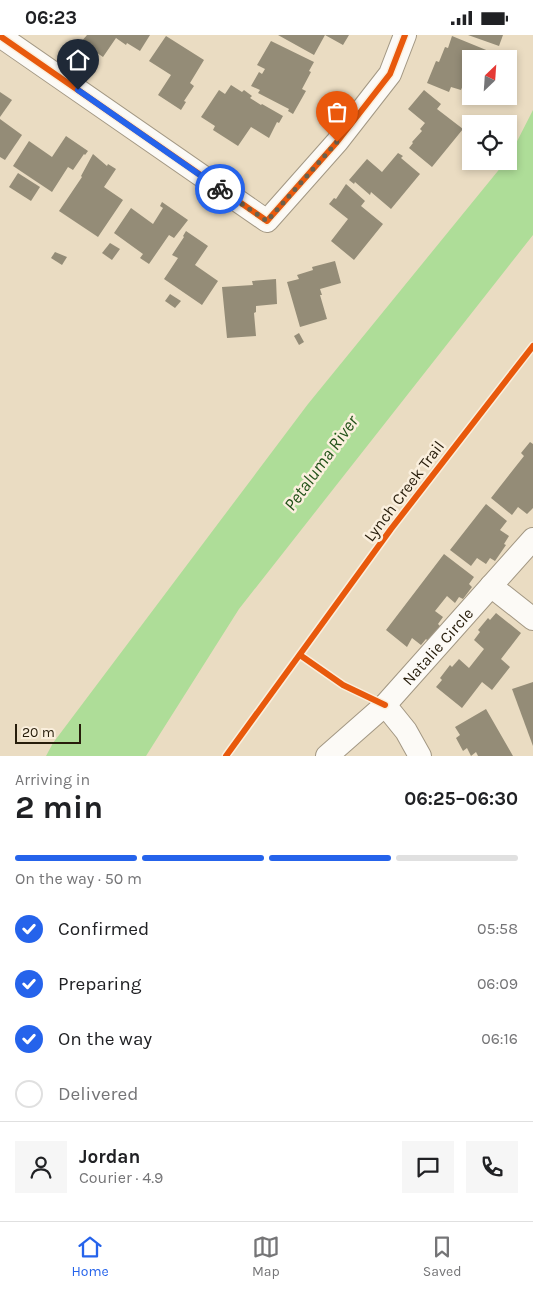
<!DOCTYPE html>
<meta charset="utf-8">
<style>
:root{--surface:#fff;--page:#f6f6f6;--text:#202124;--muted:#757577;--line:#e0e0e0;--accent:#2563eb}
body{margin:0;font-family:Karla,sans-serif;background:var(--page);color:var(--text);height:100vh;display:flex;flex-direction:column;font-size:19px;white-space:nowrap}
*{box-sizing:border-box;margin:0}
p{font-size:16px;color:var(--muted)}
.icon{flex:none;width:28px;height:28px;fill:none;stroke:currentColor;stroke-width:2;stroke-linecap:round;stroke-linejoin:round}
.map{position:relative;height:721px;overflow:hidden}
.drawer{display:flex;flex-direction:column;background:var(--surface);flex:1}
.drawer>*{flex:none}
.needle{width:32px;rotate:25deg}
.fabs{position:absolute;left:462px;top:15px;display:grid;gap:10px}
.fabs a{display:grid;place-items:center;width:55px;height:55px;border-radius:0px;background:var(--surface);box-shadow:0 2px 8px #0003;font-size:25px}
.scale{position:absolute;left:15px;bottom:12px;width:66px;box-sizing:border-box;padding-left:5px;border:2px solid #271d0b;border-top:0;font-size:14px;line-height:18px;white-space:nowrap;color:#271d0b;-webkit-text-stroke:4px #faefdd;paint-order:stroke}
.pin{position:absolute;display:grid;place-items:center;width:42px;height:42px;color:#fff;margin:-51px -21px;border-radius:50% 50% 50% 0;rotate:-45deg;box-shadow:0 0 5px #0007}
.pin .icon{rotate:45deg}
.courier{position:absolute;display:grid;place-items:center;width:50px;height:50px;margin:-25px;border:4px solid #2563eb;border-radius:50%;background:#fff;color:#222;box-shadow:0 1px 6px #0007}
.headline em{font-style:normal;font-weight:700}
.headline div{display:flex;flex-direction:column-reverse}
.headline{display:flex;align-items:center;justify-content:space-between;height:85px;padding:0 15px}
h1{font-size:32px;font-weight:700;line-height:38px}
.bar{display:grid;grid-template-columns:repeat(4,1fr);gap:8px 5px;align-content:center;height:60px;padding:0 15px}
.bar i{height:6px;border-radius:4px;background:var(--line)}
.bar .selected{background:var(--accent)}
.bar p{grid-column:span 4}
.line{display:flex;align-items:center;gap:12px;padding:0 15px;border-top:1px solid var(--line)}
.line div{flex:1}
.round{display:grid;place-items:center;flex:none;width:52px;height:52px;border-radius:0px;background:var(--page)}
ol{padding:0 15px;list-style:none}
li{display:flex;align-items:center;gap:15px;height:55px}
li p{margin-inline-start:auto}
li .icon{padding:5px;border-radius:50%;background:var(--accent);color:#fff;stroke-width:4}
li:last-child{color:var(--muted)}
li i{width:28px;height:28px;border:2px solid var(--line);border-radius:50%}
.status{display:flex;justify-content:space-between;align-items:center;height:35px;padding:0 25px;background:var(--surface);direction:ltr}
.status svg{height:14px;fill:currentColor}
.menu{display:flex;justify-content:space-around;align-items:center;height:70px;border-top:1px solid var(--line);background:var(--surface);font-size:14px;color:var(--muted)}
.menu a{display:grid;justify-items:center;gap:2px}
.menu .selected{color:var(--accent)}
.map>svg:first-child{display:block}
.water{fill:#aedd98}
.building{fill:#948c77}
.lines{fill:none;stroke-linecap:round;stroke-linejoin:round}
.minor-casing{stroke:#a29783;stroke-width:24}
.minor{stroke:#fcfaf6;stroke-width:22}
.cycleway-casing{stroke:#faefdd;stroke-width:9}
.cycleway{stroke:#e8590c;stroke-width:6}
.done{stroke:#6b604b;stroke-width:5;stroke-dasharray:0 9}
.route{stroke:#2563eb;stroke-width:6}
.labels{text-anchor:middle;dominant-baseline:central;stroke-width:5;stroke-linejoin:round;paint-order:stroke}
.street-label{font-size:16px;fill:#271d0b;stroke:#faefdd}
.water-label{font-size:18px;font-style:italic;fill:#225219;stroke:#faefdd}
</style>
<div class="status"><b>06:23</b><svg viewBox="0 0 49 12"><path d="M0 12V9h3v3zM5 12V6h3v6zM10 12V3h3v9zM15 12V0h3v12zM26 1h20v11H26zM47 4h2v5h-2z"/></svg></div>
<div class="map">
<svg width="533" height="721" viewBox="0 0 533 721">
<rect width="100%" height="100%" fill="#eadcc2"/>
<polygon class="water" points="533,75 533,200 239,574 146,721 46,721 53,708 308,369 506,126 509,126 509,122"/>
<g class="building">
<polygon points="87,0 150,0 140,16 127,8 126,10 116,3 103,22 81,7"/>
<polygon points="278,0 349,0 343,10 325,0 314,20"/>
<polygon points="468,0 503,0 499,11"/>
<polygon points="166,1 204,25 190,48 194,51 184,66 186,67 181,75 158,60 171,40 149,26"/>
<polygon points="452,1 496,19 494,24 471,24 471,39 468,38 461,55 451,52 449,57 427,48 436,26 439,27 445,12 448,13"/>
<polygon points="271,6 314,27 309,36 311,37 302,54 306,56 293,79 288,76 289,74 258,58 260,55 251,51 259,37 262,39 265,34 257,30"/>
<polygon points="231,50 242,57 244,55 252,61 250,63 261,70 262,69 283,81 279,88 277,87 269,103 251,92 238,111 213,95 215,91 201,82 219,55 225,59"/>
<polygon points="424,55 441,69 437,74 463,94 432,132 409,113 413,108 412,107 422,96 420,94 425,88 408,74"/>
<polygon points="0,57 12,65 0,82"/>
<polygon points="0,84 22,100 5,125 0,122"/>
<polygon points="66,101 88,116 85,120 84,119 73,135 68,132 52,157 13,131 29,106 52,122"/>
<polygon points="398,118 403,121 401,123 420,139 391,174 371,157 370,160 355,147 354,149 349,145 367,124 382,137"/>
<polygon points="93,119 107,131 108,129 116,134 104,152 123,165 98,202 59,176 82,142 81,141"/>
<polygon points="18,138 40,152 31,166 9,152"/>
<polygon points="346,149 365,166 361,171 383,189 354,225 331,206 348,184 329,169 334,163 336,164"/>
<polygon points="162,167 188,185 174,203 169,200 149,229 140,223 143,219 114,198 131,173 153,189 163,173 160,171"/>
<polygon points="186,196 208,211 195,230 218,246 202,270 164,244 178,223 172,220 184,202 183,201"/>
<polygon points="110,208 120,214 112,225 102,218"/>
<polygon points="55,217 67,222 62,230 51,223"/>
<polygon points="335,226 341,248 320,254 322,260 320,260 327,284 300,292 287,247 299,244 297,240 313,235 312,232"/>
<polygon points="276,244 277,269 256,271 256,277 254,278 256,301 227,303 222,252 253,250 252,246"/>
<polygon points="170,259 181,266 175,273 165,266"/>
<polygon points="299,298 304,307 299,310 294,301"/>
<polygon points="530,407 533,409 533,473 527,479 518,472 512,480 491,463 524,421 521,418"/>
<polygon points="486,469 507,486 500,495 509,501 504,509 506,510 495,526 490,523 486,529 477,523 471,531 450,515"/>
<polygon points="444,519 474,542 469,549 472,552 463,564 459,562 455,568 447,561 435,576 443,582 438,589 441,592 429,607 426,604 421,610 412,603 407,612 386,595"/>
<polygon points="496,578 521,598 501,624 510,632 492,655 482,647 462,673 436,652 442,645 440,643 450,630 452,632 459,624 469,633 484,614 474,605 480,597 478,595 488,583 490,585"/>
<polygon points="533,647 533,711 512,654"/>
<polygon points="486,674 513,721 478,721 476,717 471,721 467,713 463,716 456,703 460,700 455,692"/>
</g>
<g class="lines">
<defs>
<g id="minor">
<polyline points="0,1 267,186 337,107 390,39 405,0"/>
<polyline points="491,551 533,584"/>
<polyline points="385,670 406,696 420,721"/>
<path id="s1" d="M327,721L385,670L533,504"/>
</g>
</defs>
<use href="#minor" class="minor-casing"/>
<use href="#minor" class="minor"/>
<defs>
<g id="cycleway">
<polyline points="0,1 267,186 337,107 390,39 405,0"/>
<polyline points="300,620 343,650 385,670"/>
<polyline points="226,721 391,494 533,311"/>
</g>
</defs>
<use href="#cycleway" class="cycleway-casing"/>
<use href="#cycleway" class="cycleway"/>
</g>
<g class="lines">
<polyline class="done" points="220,154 267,186 337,107"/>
<polyline class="route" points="78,55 220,154"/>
</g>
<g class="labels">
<g class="street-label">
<text transform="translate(404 456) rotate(-53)">Lynch Creek Trail</text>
<text stroke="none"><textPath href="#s1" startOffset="156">Natalie Circle</textPath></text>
</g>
<g class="water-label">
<text transform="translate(321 428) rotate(-54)">Petaluma River</text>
</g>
</g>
</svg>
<div class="fabs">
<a><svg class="needle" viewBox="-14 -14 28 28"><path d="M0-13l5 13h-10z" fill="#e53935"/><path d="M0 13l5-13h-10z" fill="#757577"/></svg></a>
<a><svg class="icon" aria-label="locate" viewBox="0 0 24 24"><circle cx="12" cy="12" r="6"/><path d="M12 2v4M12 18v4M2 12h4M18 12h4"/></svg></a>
</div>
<div class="scale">20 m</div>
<div class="pin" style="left:337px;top:107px;background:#ea580c"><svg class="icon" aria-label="bag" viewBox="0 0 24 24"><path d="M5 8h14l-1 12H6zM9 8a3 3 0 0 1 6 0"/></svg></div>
<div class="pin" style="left:78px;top:55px;background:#1f2937"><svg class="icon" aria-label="home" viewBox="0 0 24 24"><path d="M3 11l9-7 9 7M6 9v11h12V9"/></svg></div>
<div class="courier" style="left:220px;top:154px"><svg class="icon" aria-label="bike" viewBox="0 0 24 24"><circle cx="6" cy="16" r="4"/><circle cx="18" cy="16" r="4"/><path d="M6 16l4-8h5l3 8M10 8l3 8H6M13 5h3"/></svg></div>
</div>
<section class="drawer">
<div class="headline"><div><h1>2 min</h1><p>Arriving in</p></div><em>06:25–06:30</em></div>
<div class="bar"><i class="selected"></i><i class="selected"></i><i class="selected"></i><i></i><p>On the way · 50 m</p></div>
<ol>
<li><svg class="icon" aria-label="check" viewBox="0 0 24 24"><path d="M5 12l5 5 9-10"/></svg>Confirmed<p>05:58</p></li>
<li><svg class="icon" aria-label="check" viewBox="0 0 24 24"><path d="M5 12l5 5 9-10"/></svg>Preparing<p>06:09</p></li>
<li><svg class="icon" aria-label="check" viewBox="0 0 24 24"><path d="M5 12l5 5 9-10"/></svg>On the way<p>06:16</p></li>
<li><i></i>Delivered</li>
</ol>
<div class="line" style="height:90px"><a class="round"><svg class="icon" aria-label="person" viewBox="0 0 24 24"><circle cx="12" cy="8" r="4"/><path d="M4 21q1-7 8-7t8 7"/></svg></a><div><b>Jordan</b><p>Courier · 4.9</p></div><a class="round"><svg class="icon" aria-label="chat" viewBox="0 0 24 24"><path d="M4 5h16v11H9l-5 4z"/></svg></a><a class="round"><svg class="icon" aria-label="phone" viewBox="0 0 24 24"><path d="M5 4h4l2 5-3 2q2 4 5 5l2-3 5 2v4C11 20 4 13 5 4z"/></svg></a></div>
</section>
<nav class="menu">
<a class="selected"><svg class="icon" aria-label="home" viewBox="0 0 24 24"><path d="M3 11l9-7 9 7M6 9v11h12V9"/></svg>Home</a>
<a><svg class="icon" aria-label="map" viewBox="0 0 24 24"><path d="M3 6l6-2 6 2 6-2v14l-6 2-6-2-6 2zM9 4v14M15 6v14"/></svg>Map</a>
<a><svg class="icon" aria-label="saved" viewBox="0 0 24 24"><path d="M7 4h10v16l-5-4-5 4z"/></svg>Saved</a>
</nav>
